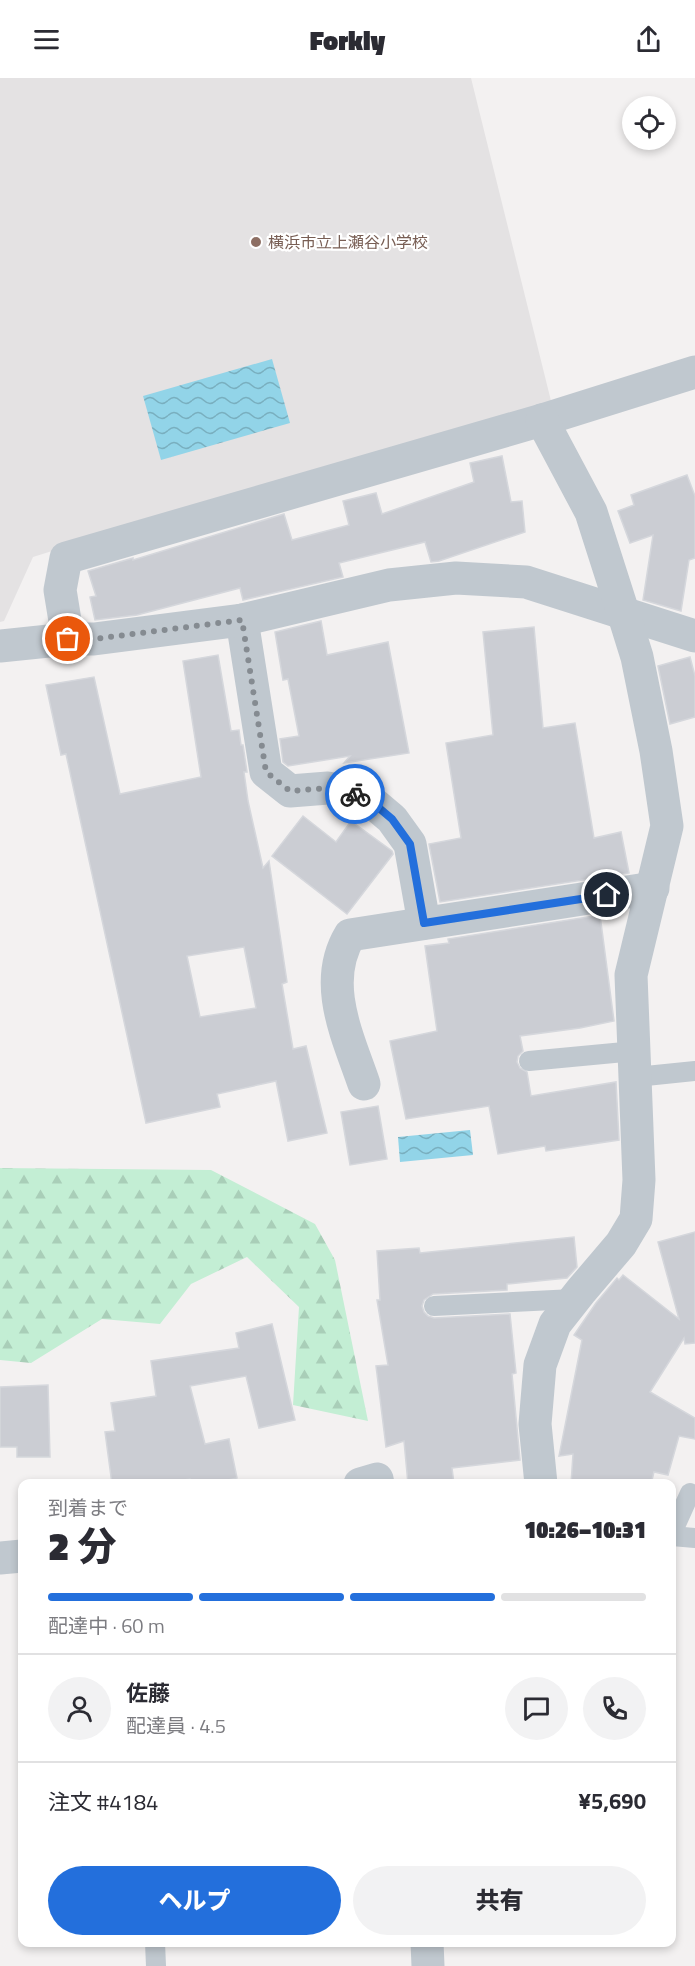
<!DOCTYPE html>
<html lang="ja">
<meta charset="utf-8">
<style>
:root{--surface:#fff;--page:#f2f2f3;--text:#2b2b33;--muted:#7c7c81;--line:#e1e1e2;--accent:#236fdc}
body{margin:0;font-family:"Titillium Web","Noto Sans JP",sans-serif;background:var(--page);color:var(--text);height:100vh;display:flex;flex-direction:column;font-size:22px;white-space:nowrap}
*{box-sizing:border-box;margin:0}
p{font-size:20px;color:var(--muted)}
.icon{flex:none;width:33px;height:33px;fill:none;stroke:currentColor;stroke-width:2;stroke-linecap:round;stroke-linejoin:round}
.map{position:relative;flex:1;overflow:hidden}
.drawer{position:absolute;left:18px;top:1401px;width:658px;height:468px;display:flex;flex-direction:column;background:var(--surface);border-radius:12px;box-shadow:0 3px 9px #0003}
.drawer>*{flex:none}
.tools{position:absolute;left:622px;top:18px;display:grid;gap:12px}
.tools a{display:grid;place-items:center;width:54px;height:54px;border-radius:50%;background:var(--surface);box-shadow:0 3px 9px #0003;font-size:30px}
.pin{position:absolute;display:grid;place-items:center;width:51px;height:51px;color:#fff;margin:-26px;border:3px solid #fff;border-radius:50%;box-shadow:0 2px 6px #0007}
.courier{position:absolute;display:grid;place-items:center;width:60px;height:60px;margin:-30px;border:4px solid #236fdc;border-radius:50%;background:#fff;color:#222;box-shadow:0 2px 8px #0007}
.summary em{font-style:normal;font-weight:800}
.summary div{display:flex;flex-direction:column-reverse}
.summary{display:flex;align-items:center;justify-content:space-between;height:102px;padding:0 30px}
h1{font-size:39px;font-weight:800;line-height:45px}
.bar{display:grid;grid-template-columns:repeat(4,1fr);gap:9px 6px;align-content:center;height:72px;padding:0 30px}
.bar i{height:8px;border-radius:4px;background:var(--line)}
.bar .on{background:var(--accent)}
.bar p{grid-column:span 4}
.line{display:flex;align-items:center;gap:15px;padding:0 30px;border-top:2px solid var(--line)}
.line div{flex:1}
.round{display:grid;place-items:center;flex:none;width:63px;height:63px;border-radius:32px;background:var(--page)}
.action{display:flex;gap:12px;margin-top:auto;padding:12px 30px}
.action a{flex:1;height:69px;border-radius:36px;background:var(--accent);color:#fff;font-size:24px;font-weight:800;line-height:69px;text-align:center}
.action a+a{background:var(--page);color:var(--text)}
header{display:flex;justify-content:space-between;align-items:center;height:78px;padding:0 30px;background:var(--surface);font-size:27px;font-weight:800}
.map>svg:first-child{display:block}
.education{fill:#e4e2e3}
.forest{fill:url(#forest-firs)}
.water{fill:url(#water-waves)}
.building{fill:#cbcdd3;stroke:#d5d7dc;stroke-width:1.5;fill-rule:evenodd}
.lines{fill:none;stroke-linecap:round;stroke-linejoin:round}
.service{stroke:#c0c8cf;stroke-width:20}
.minor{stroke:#c0c8cf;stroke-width:33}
.done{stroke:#858b91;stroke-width:6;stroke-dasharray:0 10.8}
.route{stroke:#236fdc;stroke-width:8}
.education-dot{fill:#8d6e63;stroke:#fff;stroke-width:2}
.labels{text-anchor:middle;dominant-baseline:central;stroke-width:4.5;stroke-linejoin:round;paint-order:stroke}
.education-label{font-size:16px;fill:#785e54;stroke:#fff;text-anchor:start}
</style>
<header><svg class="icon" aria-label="menu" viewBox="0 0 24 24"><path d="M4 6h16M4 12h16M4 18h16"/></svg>Forkly<svg class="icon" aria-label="share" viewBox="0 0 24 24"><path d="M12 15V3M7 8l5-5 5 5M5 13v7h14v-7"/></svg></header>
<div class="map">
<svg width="695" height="1888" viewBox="0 0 695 1888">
<defs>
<pattern id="forest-firs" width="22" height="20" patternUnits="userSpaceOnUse" patternTransform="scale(1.5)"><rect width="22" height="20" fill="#c3eed4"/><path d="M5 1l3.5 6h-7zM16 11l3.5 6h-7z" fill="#a9ceb8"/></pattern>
<pattern id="water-waves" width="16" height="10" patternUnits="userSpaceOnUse" patternTransform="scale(1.5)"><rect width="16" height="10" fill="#92d4e8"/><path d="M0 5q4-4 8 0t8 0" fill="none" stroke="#79afbf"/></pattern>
</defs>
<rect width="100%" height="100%" fill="#f3f1f1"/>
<polygon class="education" points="0,0 471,0 552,327 230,417 33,479 4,543 0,544"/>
<polygon class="forest" points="0,1090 211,1092 315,1146 335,1182 368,1343 293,1327 299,1229 247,1179 191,1206 160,1246 102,1241 31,1285 0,1282"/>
<g class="water">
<polygon points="272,281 290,345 161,382 143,318"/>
<polygon points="470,1052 473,1077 400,1084 398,1059"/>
</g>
<g class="building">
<polygon points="502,378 511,424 522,423 525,454 439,483 431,484 425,464 339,485 343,499 243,522 240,510 137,537 95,542 90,519 96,518 88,493 133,480 133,482 284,436 292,462 349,447 343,423 376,415 382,436 474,404 470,385"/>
<polygon points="687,397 695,418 695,480 689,482 681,533 643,522 653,457 630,465 618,433 634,427 631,417"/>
<polygon points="321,543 327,577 388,564 409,675 344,685 350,678 288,688 283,684 280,661 299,658 288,601 283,602 275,554"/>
<polygon points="534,549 543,650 575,645 594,760 621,754 629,795 440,824 429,766 461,760 446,665 493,657 483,554"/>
<path d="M218,577L231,653L239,652L241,667H243L247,694H244L248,723L263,790L269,783L287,904L282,906L293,971L306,968L327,1055L288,1063L276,1003L217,1016L220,1029L146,1045L66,676L61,677L46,607L94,599L120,716L201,699L183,583ZM244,869L256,930L200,939L187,878Z"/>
<polygon points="690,579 695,598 695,639 670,646 658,588"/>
<polygon points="303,738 336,764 351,743 392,773 393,776 347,836 272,778"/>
<polygon points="600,837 614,943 580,950 520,958 523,973 518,978 517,984 520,990 527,994 531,1018 616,1004 619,1062 546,1073 545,1068 498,1076 489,1028 406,1041 390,963 437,953 425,868 449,865 448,861"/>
<polygon points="378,1028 387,1081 350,1087 341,1034"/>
<polygon points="695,1154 695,1265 685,1266 684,1260 650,1314 695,1340 695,1361 679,1358 668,1397 654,1394 651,1406 571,1406 573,1376 559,1378 582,1262 574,1257 596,1225 617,1200 619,1202 623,1197 679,1241 658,1164"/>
<polygon points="574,1159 577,1189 567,1200 507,1206 507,1212 433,1216 424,1222 422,1228 424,1234 428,1238 434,1240 510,1236 516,1295 512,1296 520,1382 452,1390 454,1406 408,1406 404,1363 386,1369 376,1288 388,1287 377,1222 380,1222 377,1173 419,1170 420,1175"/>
<polygon points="272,1246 295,1342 259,1350 246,1298 190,1308 205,1366 229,1361 237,1400 210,1406 191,1406 190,1401 156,1406 112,1406 105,1354 115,1353 111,1325 156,1318 151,1283 239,1270 236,1255"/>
<polygon points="48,1307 50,1379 17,1379 17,1369 0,1369 0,1309"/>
</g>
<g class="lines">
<g class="service">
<polyline points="529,983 635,973"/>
<polyline points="636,999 695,993"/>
<polyline points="434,1228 574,1221"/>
<polyline points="672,1455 690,1415"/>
<polyline points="672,1458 695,1460"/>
<polyline points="155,1864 156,1888"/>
</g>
<g class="minor">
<polyline points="242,542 266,694 290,713 328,710 366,719 392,741 410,766 424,845"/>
<polyline points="68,561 60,512 66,480 542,342 695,294"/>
<polyline points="0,568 68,561 94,561 242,542 389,507 456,500 526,504 695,558"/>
<path d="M364,1006C348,959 321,905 350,857L653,810"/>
<polyline points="360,1406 377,1401 378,1406"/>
<polyline points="541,1406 535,1346 540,1287 555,1246 581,1213 621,1166 636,1141 639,1102 631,897 667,748 656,673 637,579 623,534 591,434 542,342"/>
<polyline points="0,1480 22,1478"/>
<polyline points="427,1864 428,1888"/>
</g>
</g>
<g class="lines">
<polyline class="done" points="68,561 94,561 242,542 266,694 290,713 328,710 355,716"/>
<polyline class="route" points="355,716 366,719 392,741 410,766 424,845 607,817"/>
</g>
<circle class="education-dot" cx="256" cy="164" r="6"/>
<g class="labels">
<g class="education-label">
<text x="268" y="164">横浜市立上瀬谷小学校</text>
</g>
</g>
</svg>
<div class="tools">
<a><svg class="icon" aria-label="locate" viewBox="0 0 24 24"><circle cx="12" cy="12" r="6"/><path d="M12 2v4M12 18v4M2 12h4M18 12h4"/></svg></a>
</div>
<div class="pin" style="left:68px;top:561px;background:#ea580c"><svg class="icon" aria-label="bag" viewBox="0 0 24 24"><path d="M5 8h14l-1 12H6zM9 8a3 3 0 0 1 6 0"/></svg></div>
<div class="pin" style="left:607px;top:817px;background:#1f2937"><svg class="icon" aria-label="home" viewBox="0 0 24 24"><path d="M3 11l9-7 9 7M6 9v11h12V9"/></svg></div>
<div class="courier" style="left:355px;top:716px"><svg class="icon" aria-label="bike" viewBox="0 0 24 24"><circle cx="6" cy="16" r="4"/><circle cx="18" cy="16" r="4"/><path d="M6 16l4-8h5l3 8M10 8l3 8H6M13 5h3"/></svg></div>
<section class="drawer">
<div class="summary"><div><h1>2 分</h1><p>到着まで</p></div><em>10:26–10:31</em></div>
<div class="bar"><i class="on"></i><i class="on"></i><i class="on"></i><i></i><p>配達中 · 60 m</p></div>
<div class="line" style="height:108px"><a class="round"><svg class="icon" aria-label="person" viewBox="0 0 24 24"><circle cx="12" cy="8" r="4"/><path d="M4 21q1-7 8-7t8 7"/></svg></a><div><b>佐藤</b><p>配達員 · 4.5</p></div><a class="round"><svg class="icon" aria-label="chat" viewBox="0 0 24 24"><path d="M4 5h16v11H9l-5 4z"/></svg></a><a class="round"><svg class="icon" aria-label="phone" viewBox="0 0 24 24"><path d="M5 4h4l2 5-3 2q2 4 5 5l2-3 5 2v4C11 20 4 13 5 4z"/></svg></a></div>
<div class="line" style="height:78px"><div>注文 #4184</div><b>¥5,690</b></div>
<div class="action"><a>ヘルプ</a><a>共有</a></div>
</section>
</div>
